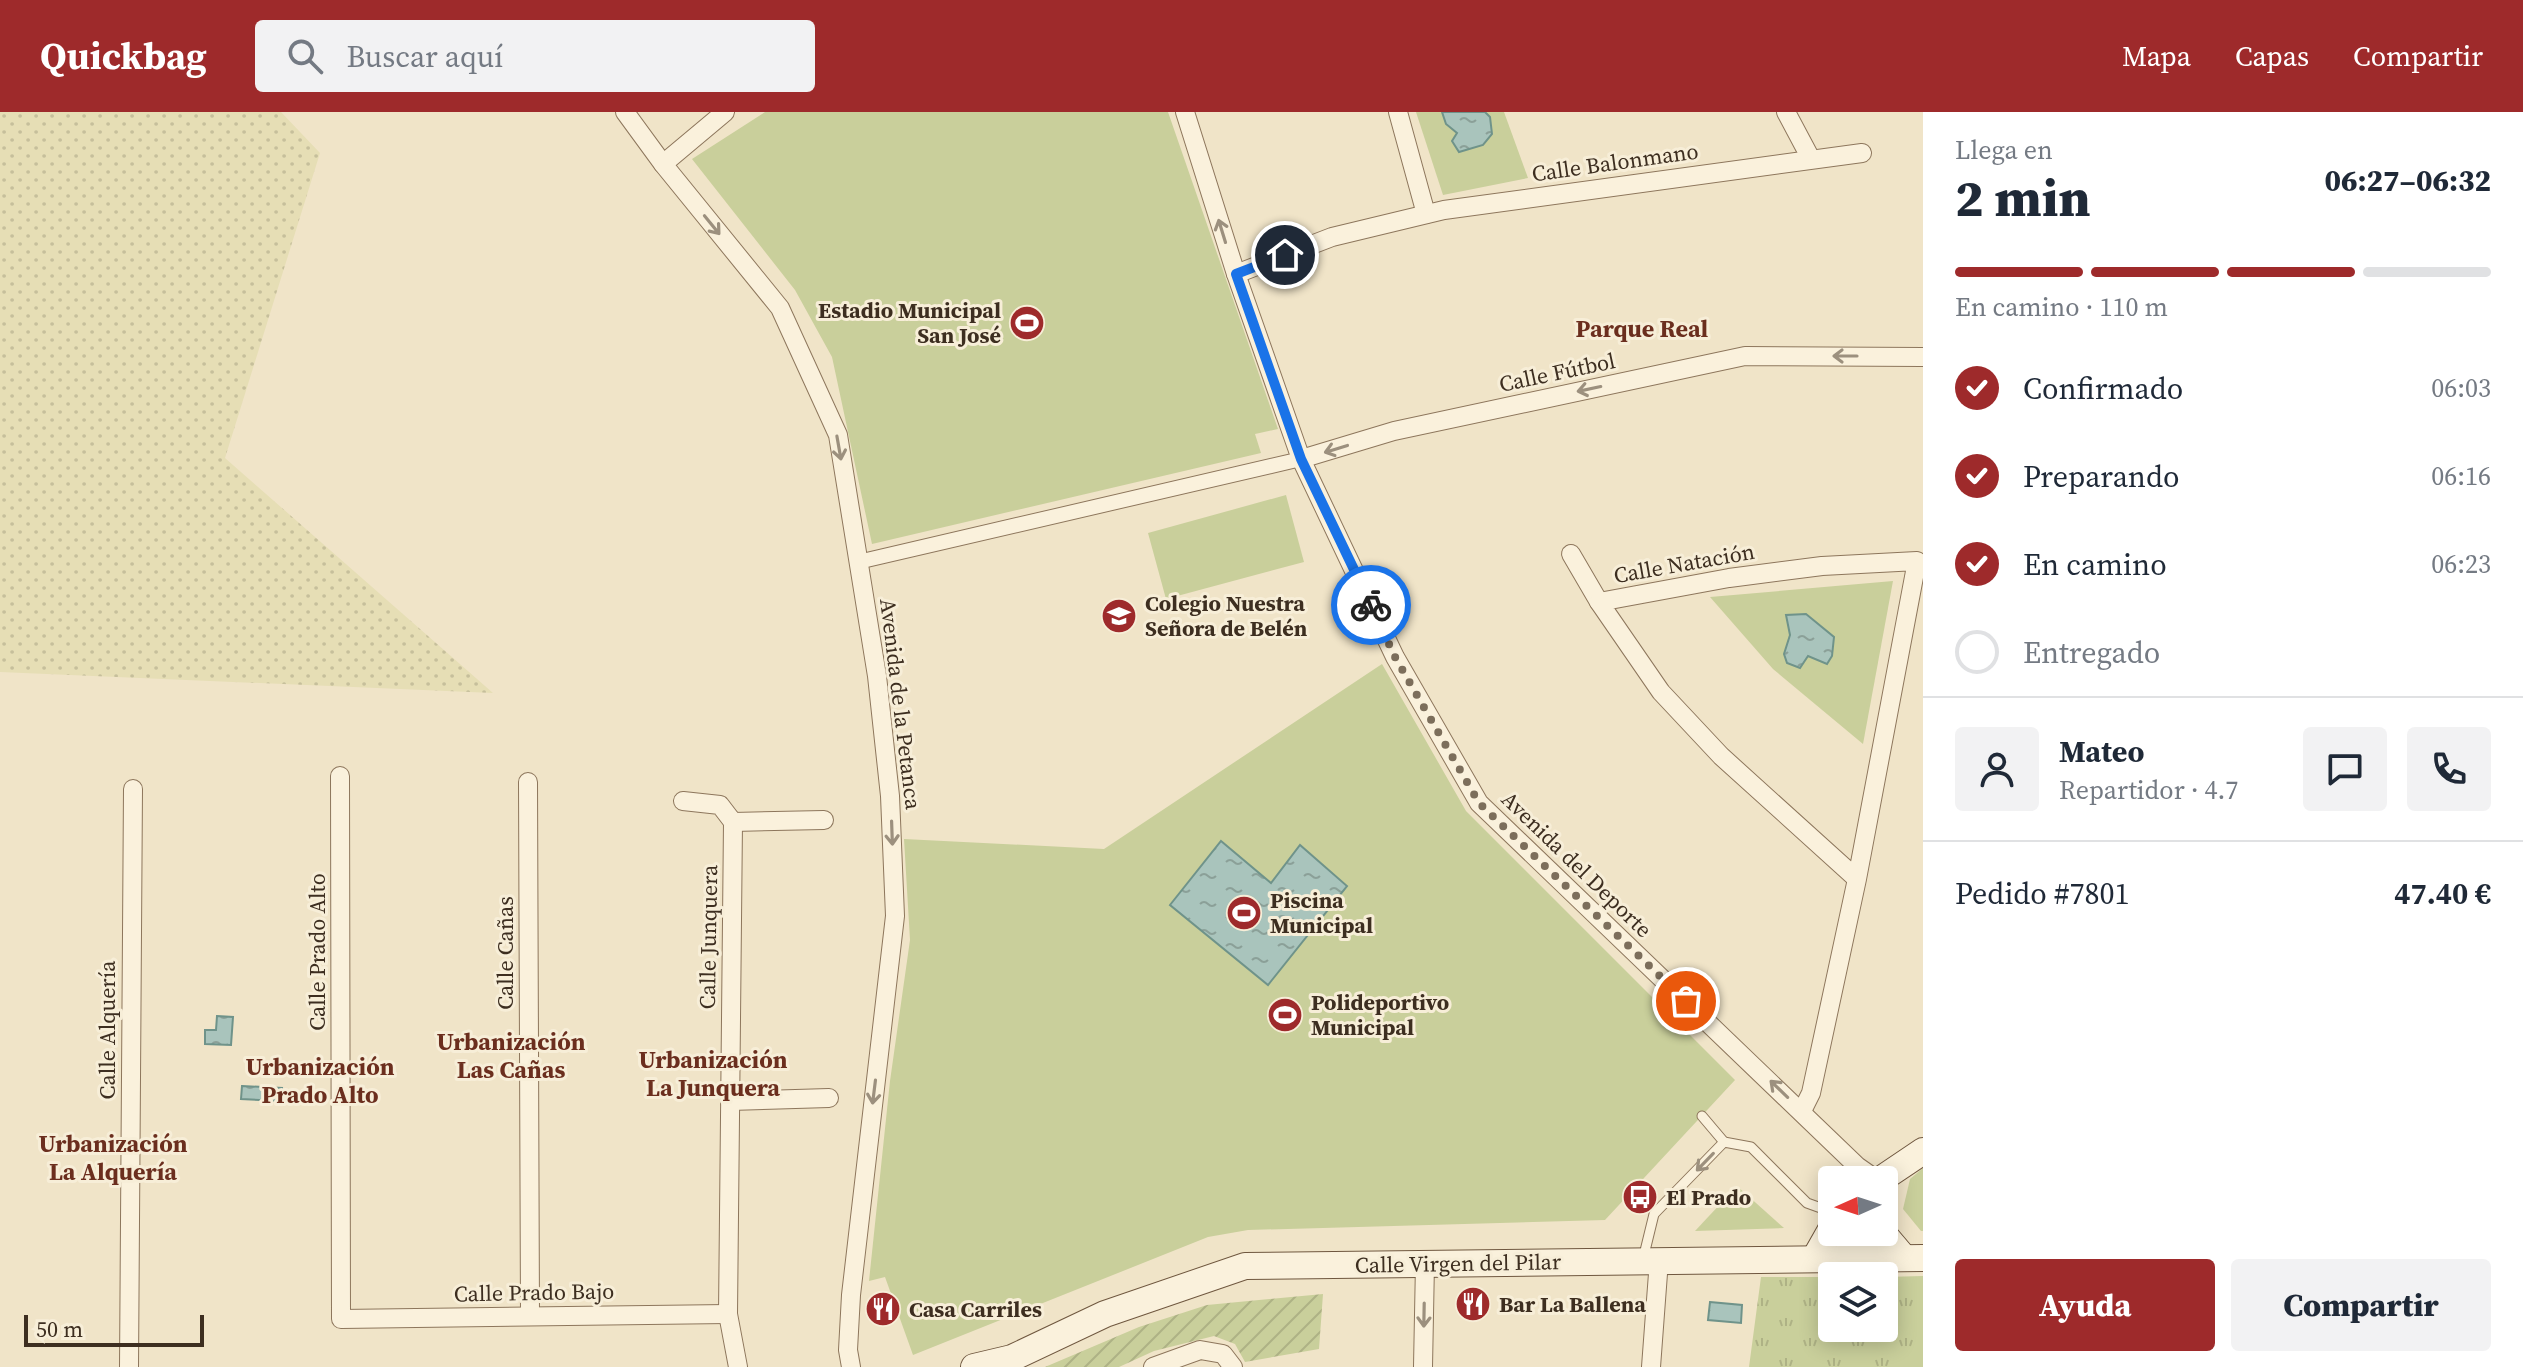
<!DOCTYPE html>
<html lang="es">
<meta charset="utf-8">
<style>
:root{--surface:#fff;--page:#f2f2f3;--text:#1f2937;--muted:#747a83;--line:#e0e1e3;--accent:#9e2a2b}
body{margin:0;font-family:"Source Serif 4",serif;background:var(--page);color:var(--text);height:100vh;display:flex;flex-direction:column;font-size:30px;white-space:nowrap}
*{box-sizing:border-box;margin:0}
p{font-size:26px;color:var(--muted)}
.icon{flex:none;width:44px;height:44px;fill:none;stroke:currentColor;stroke-width:2;stroke-linecap:round;stroke-linejoin:round}
.map{position:relative;flex:1;overflow:hidden}
.sheet{display:flex;flex-direction:column;background:var(--surface);width:600px}
.sheet>*{flex:none}
.needle{width:52px;rotate:267deg}
.buttons{position:absolute;left:1818px;top:1054px;display:grid;gap:16px}
.buttons a{display:grid;place-items:center;width:80px;height:80px;border-radius:8px;background:var(--surface);box-shadow:0 4px 20px #0003;font-size:40px}
.scale{position:absolute;left:24px;bottom:20px;width:180px;box-sizing:border-box;padding-left:8px;border:4px solid #3d2e20;border-top:0;font-size:22px;line-height:28px;white-space:nowrap;color:#3d2e20;-webkit-text-stroke:6px #f7eed8;paint-order:stroke}
.pin{position:absolute;display:grid;place-items:center;width:68px;height:68px;color:#fff;margin:-34px;border:4px solid #fff;border-radius:50%;box-shadow:0 2px 8px #0007}
.courier{position:absolute;display:grid;place-items:center;width:80px;height:80px;margin:-40px;border:6px solid #1a73e8;border-radius:50%;background:#fff;color:#222;box-shadow:0 2px 10px #0007}
.summary em{font-style:normal;font-weight:800}
.summary div{display:flex;flex-direction:column-reverse}
.summary{display:flex;align-items:center;justify-content:space-between;height:136px;padding:0 32px}
h1{font-size:52px;font-weight:800;line-height:60px}
.bar{display:grid;grid-template-columns:repeat(4,1fr);gap:12px 8px;align-content:center;height:96px;padding:0 32px}
.bar i{height:10px;border-radius:6px;background:var(--line)}
.bar .current{background:var(--accent)}
.bar p{grid-column:span 4}
.line{display:flex;align-items:center;gap:20px;padding:0 32px;border-top:2px solid var(--line)}
.line div{flex:1}
.round{display:grid;place-items:center;flex:none;width:84px;height:84px;border-radius:8px;background:var(--page)}
ol{padding:0 32px;list-style:none}
li{display:flex;align-items:center;gap:24px;height:88px}
li p{margin-inline-start:auto}
li .icon{padding:8px;border-radius:50%;background:var(--accent);color:#fff;stroke-width:4}
li:last-child{color:var(--muted)}
li i{width:44px;height:44px;border:4px solid var(--line);border-radius:50%}
.action{display:flex;gap:16px;margin-top:auto;padding:16px 32px}
.action a{flex:1;height:92px;border-radius:8px;background:var(--accent);color:#fff;font-size:32px;font-weight:800;line-height:92px;text-align:center}
.action a+a{background:var(--page);color:var(--text)}
header{display:flex;align-items:center;gap:48px;box-sizing:border-box;height:112px;padding:0 40px;background:var(--accent);color:#fff}
header strong{font-size:38px}
nav{display:flex;gap:44px;margin-inline-start:auto;font-size:28px}
.search{width:560px;height:72px;background:var(--page);display:flex;align-items:center;gap:20px;box-sizing:border-box;padding:0 28px;border-radius:8px;color:var(--muted);font-size:30px}
main{display:flex;flex:1;min-height:0}
.map>svg:first-child{display:block}
.farmland{fill:url(#farmland-dots)}
.grass{fill:#c9cf9b}
.park{fill:url(#park-tufts)}
.garden{fill:url(#garden-furrows)}
.water{fill:url(#water-ripples);stroke:#6f938a;stroke-width:2}
.lines{fill:none;stroke-linecap:round;stroke-linejoin:round}
.service-casing{stroke:#8d765c;stroke-width:11}
.pedestrian-casing{stroke:#8d765c;stroke-width:16}
.minor-casing{stroke:#8d765c;stroke-width:20}
.secondary-casing{stroke:#6f573f;stroke-width:28}
.service{stroke:#faf1dc;stroke-width:9}
.pedestrian{stroke:#faf1dc;stroke-width:14}
.minor{stroke:#faf1dc;stroke-width:18}
.secondary{stroke:#faf1dc;stroke-width:26}
.oneway{stroke:#9c907e}
.done{stroke:#7c6e5b;stroke-width:8;stroke-dasharray:0 14.4}
.route{stroke:#1a73e8;stroke-width:10}
.labels{text-anchor:middle;dominant-baseline:central;stroke-width:6;stroke-linejoin:round;paint-order:stroke}
.street-label{font-size:22px;fill:#3d2e20;stroke:#f7eed8}
.poi-label{font-size:22px;font-weight:bold;fill:#3d2e20;stroke:#f7eed8;text-anchor:start}
.neighbourhood-label{font-size:24px;font-weight:bold;fill:#6b2e1e;stroke:#f7eed8}
</style>
<header>
<strong>Quickbag</strong>
<div class="search"><svg class="icon" aria-label="search" viewBox="0 0 24 24"><circle cx="10" cy="10" r="6"/><path d="M15 15l6 6"/></svg>Buscar aquí</div>
<nav><a>Mapa</a><a>Capas</a><a>Compartir</a></nav>
</header>
<main>
<div class="map">
<svg width="1923" height="1255" viewBox="0 0 1923 1255">
<defs>
<pattern id="farmland-dots" width="8" height="8" patternUnits="userSpaceOnUse" patternTransform="scale(2)"><rect width="8" height="8" fill="#e6deb5"/><path d="M2 2h.1M6 6h.1" fill="none" stroke="#c6bf9b" stroke-width="1.8" stroke-linecap="round"/></pattern>
<pattern id="park-tufts" width="24" height="20" patternUnits="userSpaceOnUse" patternTransform="scale(2)"><rect width="24" height="20" fill="#c9cf9b"/><path d="M3 7l-1-3M5 7V3M7 7l1-3M15 17l-1-3M17 17v-4M19 17l1-3" fill="none" stroke="#aeb285"/></pattern>
<pattern id="garden-furrows" width="10" height="10" patternUnits="userSpaceOnUse" patternTransform="scale(2)"><rect width="10" height="10" fill="#c9cf9b"/><path d="M-1 1l2-2M0 10L10 0M9 11l2-2" fill="none" stroke="#aeb285"/></pattern>
<pattern id="water-ripples" width="26" height="14" patternUnits="userSpaceOnUse" patternTransform="scale(2)"><rect width="26" height="14" fill="#a9c4bc"/><path d="M2 4q2-2 4 0t4 0M15 11q2-2 4 0t4 0" fill="none" stroke="#8ba098"/></pattern>
</defs>
<rect width="100%" height="100%" fill="#f0e4c8"/>
<polygon class="farmland" points="0,0 281,0 320,41 225,346 493,581 0,560"/>
<g class="grass">
<polygon points="765,0 1168,0 1278,317 1255,322 1261,341 872,432 832,245 795,178 692,47"/>
<polygon points="1416,0 1504,0 1528,66 1443,83"/>
<polygon points="1286,383 1304,450 1166,487 1148,421"/>
<polygon points="1893,469 1863,632 1773,557 1710,485"/>
<polygon points="1382,552 1466,699 1735,968 1605,1108 1248,1118 1208,1125 913,1243 885,1165 869,1169 890,969 910,828 904,727 1104,737"/>
<polygon points="1923,1056 1923,1119 1921,1119 1903,1097 1910,1067"/>
<polygon points="1737,1074 1784,1116 1695,1119"/>
</g>
<polygon class="park" points="1923,1164 1923,1255 1749,1255 1761,1165 1832,1165 1832,1216 1884,1216 1884,1165"/>
<polygon class="garden" points="1323,1182 1319,1237 1245,1250 1235,1232 1214,1224 1154,1239 1119,1255 1045,1255 1139,1215 1207,1193"/>
<g class="water">
<polygon points="1442,0 1485,0 1490,5 1492,22 1483,33 1459,40 1452,29 1457,21 1446,12"/>
<polygon points="1806,502 1834,525 1832,544 1827,552 1808,544 1800,556 1787,551 1784,542 1790,523 1786,503"/>
<polygon points="1221,729 1271,771 1300,733 1347,774 1268,873 1170,793"/>
<polygon points="217,904 233,905 231,933 205,932 205,918 216,918"/>
<polygon points="242,974 282,976 281,989 241,987"/>
<polygon points="1710,1190 1742,1193 1741,1211 1708,1208"/>
</g>
<g class="lines">
<defs>
<g id="service">
<polyline points="1702,1004 1724,1030"/>
<polyline points="1643,1147 1654,1102 1724,1030 1751,1035 1807,1091 1832,1100"/>
</g>
<polyline id="pedestrian" points="858,450 1301,347"/>
<g id="minor">
<polyline points="625,0 663,52 780,196 838,323 877,564 890,684 895,804 851,1183 848,1238 851,1255"/>
<polyline points="1185,0 1236,162 1301,347 1395,545 1479,691 1857,1054 1877,1068"/>
<polyline points="1398,0 1426,102"/>
<polyline points="1786,0 1811,47"/>
<polyline points="663,52 725,0"/>
<polyline points="1236,162 1332,125 1444,98 1862,41"/>
<polyline points="1301,347 1394,319 1745,244 1923,245"/>
<polyline points="1571,442 1599,490"/>
<polyline points="340,664 341,1207 728,1202"/>
<polyline points="528,670 530,1204"/>
<polyline points="683,689 720,693 733,710 824,708"/>
<polyline points="733,710 728,1202 738,1255"/>
<polyline points="730,989 829,986"/>
<polyline points="1802,999 1811,981 1857,767 1917,449 1822,454 1729,466 1599,490 1661,580 1721,644 1857,767"/>
<polyline points="129,1255 133,677"/>
<polyline points="1153,1255 1200,1238 1223,1242 1233,1255"/>
<polyline points="1423,1255 1425,1151"/>
<polyline points="1651,1255 1659,1148"/>
</g>
<g id="secondary">
<polyline points="1880,1068 1923,1039"/>
<polyline points="1882,1120 1904,1146"/>
<polyline points="1815,1146 1832,1116"/>
<polyline points="974,1255 1012,1246 1105,1202 1245,1154 1923,1146"/>
</g>
</defs>
<use href="#service" class="service-casing"/>
<use href="#pedestrian" class="pedestrian-casing"/>
<use href="#minor" class="minor-casing"/>
<use href="#secondary" class="secondary-casing"/>
<use href="#service" class="service"/>
<use href="#pedestrian" class="pedestrian"/>
<use href="#minor" class="minor"/>
<use href="#secondary" class="secondary"/>
</g>
<defs><path id="oneway-shaft" d="M-6 0H5M1.5-3L5.5 0L1.5 3" fill="none" stroke-width="1.6" stroke-linecap="round" stroke-linejoin="round" transform="scale(2)"/></defs>
<g class="oneway">
<use href="#oneway-shaft" transform="translate(712 113) rotate(51)"/>
<use href="#oneway-shaft" transform="translate(1222 119) rotate(-107)"/>
<use href="#oneway-shaft" transform="translate(1845 244) rotate(-180)"/>
<use href="#oneway-shaft" transform="translate(1589 277) rotate(168)"/>
<use href="#oneway-shaft" transform="translate(839 336) rotate(80)"/>
<use href="#oneway-shaft" transform="translate(1336 337) rotate(163)"/>
<use href="#oneway-shaft" transform="translate(892 721) rotate(88)"/>
<use href="#oneway-shaft" transform="translate(1779 977) rotate(-136)"/>
<use href="#oneway-shaft" transform="translate(874 980) rotate(97)"/>
<use href="#oneway-shaft" transform="translate(1705 1050) rotate(134)"/>
<use href="#oneway-shaft" transform="translate(1424 1203) rotate(91)"/>
</g>
<g class="lines">
<polyline class="done" points="1371,493 1395,545 1479,691 1686,889"/>
<polyline class="route" points="1285,143 1236,162 1301,347 1371,493"/>
</g>
<defs>
<symbol id="stadium-disc" viewBox="-11 -11 22 22"><circle r="9.5" fill="#9e2a2b" stroke="#f7eed8"/><path d="M0-5a6.5 5 0 1 0 0 10a6.5 5 0 1 0 0-10ZM-3.5-1.8h7v3.6h-7Z" fill="#fff"/></symbol>
<symbol id="school-disc" viewBox="-11 -11 22 22"><circle r="9.5" fill="#9e2a2b" stroke="#f7eed8"/><path d="M0-5L7-2L0 1L-7-2ZM-4 1L0 2.5L4 1V4Q0 6-4 4Z" fill="#fff"/></symbol>
<symbol id="bus-disc" viewBox="-11 -11 22 22"><circle r="9.5" fill="#9e2a2b" stroke="#f7eed8"/><path d="M-5-6H5V4H4V6H2V4H-2V6H-4V4H-5ZM-3.5-4V0h7V-4ZM-3.5 1.2v1.5H-2V1.2ZM2 1.2v1.5H3.5V1.2Z" fill="#fff"/></symbol>
<symbol id="restaurant-disc" viewBox="-11 -11 22 22"><circle r="9.5" fill="#9e2a2b" stroke="#f7eed8"/><path d="M-5-6h1v4h1v-4h1v4h1v-4h1v5L-1.5 .5V6h-2V.5L-5-1ZM5-6V6H3V1.5H1.5Q1.5-4 5-6Z" fill="#fff"/></symbol>
</defs>
<g fill-rule="evenodd">
<use href="#stadium-disc" x="1007" y="191" width="40" height="40"/>
<use href="#school-disc" x="1099" y="484" width="40" height="40"/>
<use href="#stadium-disc" x="1224" y="781" width="40" height="40"/>
<use href="#stadium-disc" x="1265" y="883" width="40" height="40"/>
<use href="#bus-disc" x="1620" y="1065" width="40" height="40"/>
<use href="#restaurant-disc" x="1453" y="1172" width="40" height="40"/>
<use href="#restaurant-disc" x="863" y="1177" width="40" height="40"/>
</g>
<g class="labels">
<g class="street-label">
<text transform="translate(1615 50) rotate(-8)">Calle Balonmano</text>
<text transform="translate(1557 260) rotate(-12)">Calle Fútbol</text>
<text transform="translate(1684 451) rotate(-10)">Calle Natación</text>
<text transform="translate(901 592) rotate(83)">Avenida de la Petanca</text>
<text transform="translate(1577 752) rotate(44)">Avenida del Deporte</text>
<text transform="translate(708 825) rotate(-89)">Calle Junquera</text>
<text transform="translate(317 840) rotate(-90)">Calle Prado Alto</text>
<text transform="translate(505 841) rotate(-90)">Calle Cañas</text>
<text transform="translate(107 918) rotate(-90)">Calle Alquería</text>
<text transform="translate(1458 1151) rotate(-1)">Calle Virgen del Pilar</text>
<text transform="translate(534 1180) rotate(-1)">Calle Prado Bajo</text>
</g>
<g class="poi-label">
<text x="1001" y="198" text-anchor="end">Estadio Municipal<tspan x="1001" dy="25">San José</tspan></text>
<text x="1145" y="491">Colegio Nuestra<tspan x="1145" dy="25">Señora de Belén</tspan></text>
<text x="1270" y="788">Piscina<tspan x="1270" dy="25">Municipal</tspan></text>
<text x="1311" y="890">Polideportivo<tspan x="1311" dy="25">Municipal</tspan></text>
<text x="1666" y="1085">El Prado</text>
<text x="1499" y="1192">Bar La Ballena</text>
<text x="909" y="1197">Casa Carriles</text>
</g>
<g class="neighbourhood-label">
<text x="1642" y="216">Parque Real</text>
<text x="511" y="929">Urbanización<tspan x="511" dy="28">Las Cañas</tspan></text>
<text x="713" y="947">Urbanización<tspan x="713" dy="28">La Junquera</tspan></text>
<text x="320" y="954">Urbanización<tspan x="320" dy="28">Prado Alto</tspan></text>
<text x="113" y="1031">Urbanización<tspan x="113" dy="28">La Alquería</tspan></text>
</g>
</g>
</svg>
<div class="buttons">
<a><svg class="needle" viewBox="-14 -14 28 28"><path d="M0-13l5 13h-10z" fill="#e53935"/><path d="M0 13l5-13h-10z" fill="#747a83"/></svg></a>
<a><svg class="icon" aria-label="layers" viewBox="0 0 24 24"><path d="M12 4l9 5-9 5-9-5zM3 14l9 5 9-5"/></svg></a>
</div>
<div class="scale">50 m</div>
<div class="pin" style="left:1686px;top:889px;background:#ea580c"><svg class="icon" aria-label="bag" viewBox="0 0 24 24"><path d="M5 8h14l-1 12H6zM9 8a3 3 0 0 1 6 0"/></svg></div>
<div class="pin" style="left:1285px;top:143px;background:#1f2937"><svg class="icon" aria-label="home" viewBox="0 0 24 24"><path d="M3 11l9-7 9 7M6 9v11h12V9"/></svg></div>
<div class="courier" style="left:1371px;top:493px"><svg class="icon" aria-label="bike" viewBox="0 0 24 24"><circle cx="6" cy="16" r="4"/><circle cx="18" cy="16" r="4"/><path d="M6 16l4-8h5l3 8M10 8l3 8H6M13 5h3"/></svg></div>
</div>
<section class="sheet">
<div class="summary"><div><h1>2 min</h1><p>Llega en</p></div><em>06:27–06:32</em></div>
<div class="bar"><i class="current"></i><i class="current"></i><i class="current"></i><i></i><p>En camino · 110 m</p></div>
<ol>
<li><svg class="icon" aria-label="check" viewBox="0 0 24 24"><path d="M5 12l5 5 9-10"/></svg>Confirmado<p>06:03</p></li>
<li><svg class="icon" aria-label="check" viewBox="0 0 24 24"><path d="M5 12l5 5 9-10"/></svg>Preparando<p>06:16</p></li>
<li><svg class="icon" aria-label="check" viewBox="0 0 24 24"><path d="M5 12l5 5 9-10"/></svg>En camino<p>06:23</p></li>
<li><i></i>Entregado</li>
</ol>
<div class="line" style="height:144px"><a class="round"><svg class="icon" aria-label="person" viewBox="0 0 24 24"><circle cx="12" cy="8" r="4"/><path d="M4 21q1-7 8-7t8 7"/></svg></a><div><b>Mateo</b><p>Repartidor · 4.7</p></div><a class="round"><svg class="icon" aria-label="chat" viewBox="0 0 24 24"><path d="M4 5h16v11H9l-5 4z"/></svg></a><a class="round"><svg class="icon" aria-label="phone" viewBox="0 0 24 24"><path d="M5 4h4l2 5-3 2q2 4 5 5l2-3 5 2v4C11 20 4 13 5 4z"/></svg></a></div>
<div class="line" style="height:104px"><div>Pedido #7801</div><b>47.40 €</b></div>
<div class="action"><a>Ayuda</a><a>Compartir</a></div>
</section>
</main>
